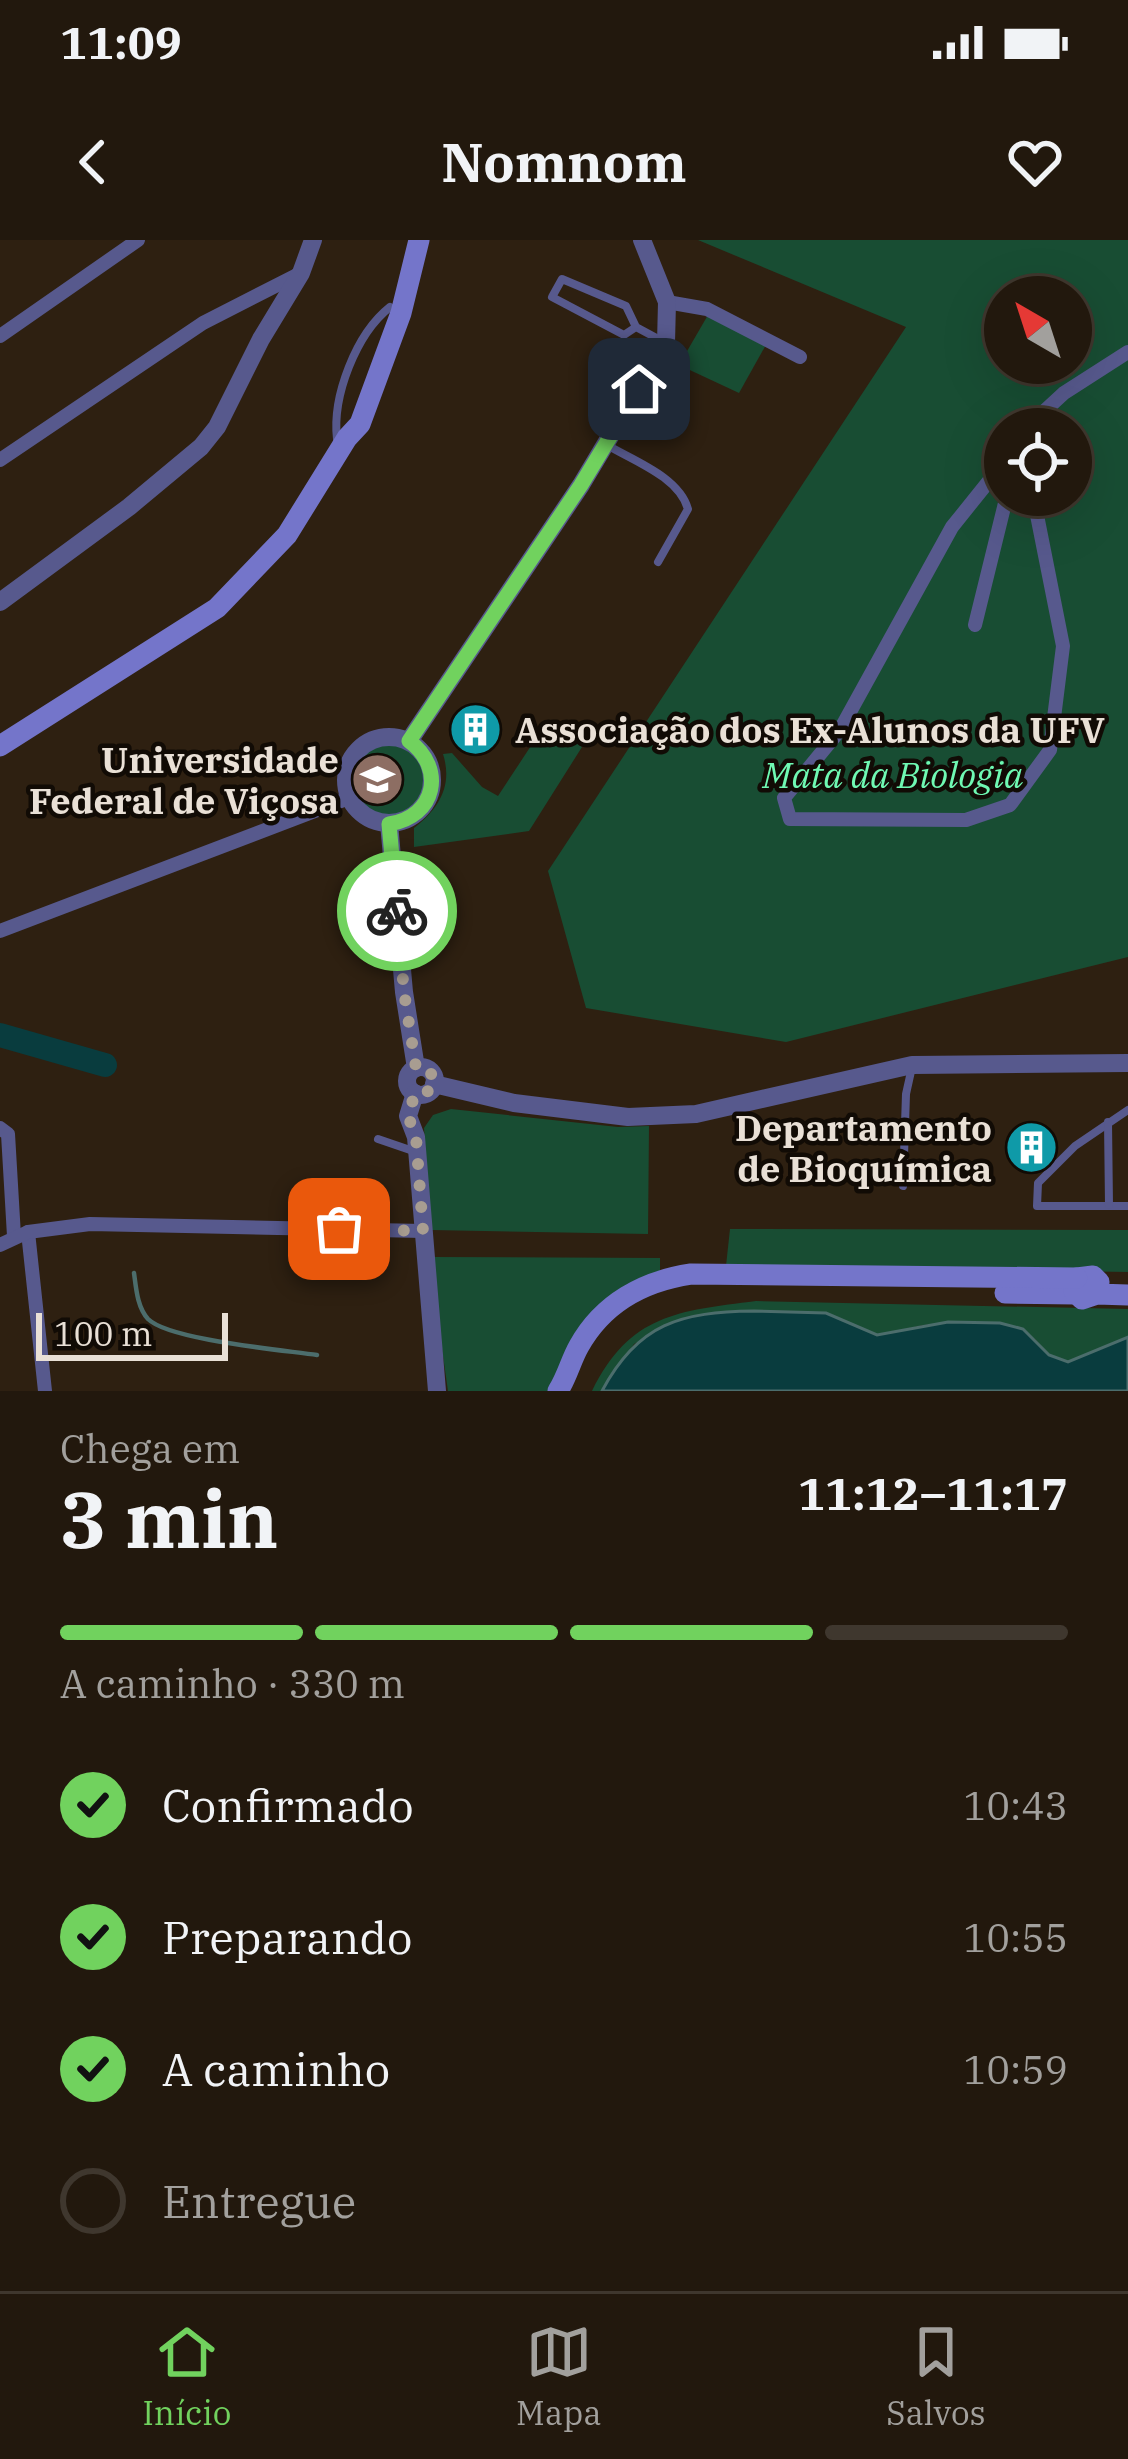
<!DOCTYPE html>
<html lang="pt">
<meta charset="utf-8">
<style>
:root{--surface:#22180d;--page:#2e251b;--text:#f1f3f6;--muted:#a2a09d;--line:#3f372e;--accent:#71d25e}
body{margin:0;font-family:"IBM Plex Serif",serif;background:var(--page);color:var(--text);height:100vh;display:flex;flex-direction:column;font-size:45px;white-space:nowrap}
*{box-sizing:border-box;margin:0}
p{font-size:39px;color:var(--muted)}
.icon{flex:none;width:66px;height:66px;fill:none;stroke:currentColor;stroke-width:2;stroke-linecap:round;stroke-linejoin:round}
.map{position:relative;height:1151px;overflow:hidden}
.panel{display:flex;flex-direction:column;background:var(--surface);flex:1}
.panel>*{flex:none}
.needle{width:78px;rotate:321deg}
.buttons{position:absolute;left:984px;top:36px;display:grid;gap:24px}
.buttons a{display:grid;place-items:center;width:108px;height:108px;border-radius:50%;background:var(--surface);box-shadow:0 12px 48px #0002,0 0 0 3px var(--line);font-size:60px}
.scale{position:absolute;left:36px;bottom:30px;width:192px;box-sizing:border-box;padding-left:12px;border:6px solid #e9e0d6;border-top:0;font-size:33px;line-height:42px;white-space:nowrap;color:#e9e0d6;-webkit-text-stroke:9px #110b05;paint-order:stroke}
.pin{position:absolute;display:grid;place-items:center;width:102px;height:102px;color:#fff;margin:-51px;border-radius:24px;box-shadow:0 6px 18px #0006}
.courier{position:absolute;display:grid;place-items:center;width:120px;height:120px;margin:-60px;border:9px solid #71d25e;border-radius:50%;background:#fff;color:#222;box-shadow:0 3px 15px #0007}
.summary em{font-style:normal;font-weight:800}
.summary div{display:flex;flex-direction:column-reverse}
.summary{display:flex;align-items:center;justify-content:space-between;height:204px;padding:0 60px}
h1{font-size:78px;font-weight:800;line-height:90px}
.bar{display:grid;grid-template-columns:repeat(4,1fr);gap:18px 12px;align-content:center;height:144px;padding:0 60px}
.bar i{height:15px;border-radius:9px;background:var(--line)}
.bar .current{background:var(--accent)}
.bar p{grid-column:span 4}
ol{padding:0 60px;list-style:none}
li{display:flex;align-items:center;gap:36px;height:132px}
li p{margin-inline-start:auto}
li .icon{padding:12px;border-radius:50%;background:var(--accent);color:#111;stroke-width:4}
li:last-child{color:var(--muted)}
li i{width:66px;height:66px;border:6px solid var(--line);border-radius:50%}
.status{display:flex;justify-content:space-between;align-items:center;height:84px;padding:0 60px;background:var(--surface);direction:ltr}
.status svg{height:33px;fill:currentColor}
header{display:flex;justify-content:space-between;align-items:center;height:156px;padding:0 60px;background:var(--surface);font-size:54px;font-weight:800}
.tabs{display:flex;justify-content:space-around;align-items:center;height:168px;border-top:3px solid var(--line);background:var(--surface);font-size:33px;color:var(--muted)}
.tabs a{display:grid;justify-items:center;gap:6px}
.tabs .current{color:var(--accent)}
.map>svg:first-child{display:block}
.green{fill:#184d33;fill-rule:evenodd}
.water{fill:#093c3e;stroke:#4c6d6c;stroke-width:3}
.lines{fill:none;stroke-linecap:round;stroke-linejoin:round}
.stream{stroke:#4c6d6c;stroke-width:4.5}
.river{stroke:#093c3e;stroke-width:24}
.service{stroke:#57598d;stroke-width:8}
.minor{stroke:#57598d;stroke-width:14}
.tertiary{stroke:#57598d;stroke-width:18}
.secondary{stroke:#7475ca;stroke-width:21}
.done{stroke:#a89d91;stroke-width:12;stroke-dasharray:0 21.6}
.route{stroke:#71d25e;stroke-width:15}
.labels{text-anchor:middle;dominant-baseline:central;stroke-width:9;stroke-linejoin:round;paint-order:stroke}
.poi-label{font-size:36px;font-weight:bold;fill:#e9e0d6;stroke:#110b05;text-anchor:end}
.park-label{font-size:36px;font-style:italic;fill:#6ff9b3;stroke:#110b05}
</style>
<div class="status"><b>11:09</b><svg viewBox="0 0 49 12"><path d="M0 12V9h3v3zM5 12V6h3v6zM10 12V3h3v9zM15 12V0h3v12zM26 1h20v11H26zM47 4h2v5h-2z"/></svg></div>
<header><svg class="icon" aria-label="back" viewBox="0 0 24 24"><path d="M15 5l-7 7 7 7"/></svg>Nomnom<svg class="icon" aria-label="heart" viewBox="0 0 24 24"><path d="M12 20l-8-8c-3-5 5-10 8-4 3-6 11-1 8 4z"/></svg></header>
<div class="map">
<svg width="1128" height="1151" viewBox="0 0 1128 1151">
<rect width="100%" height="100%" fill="#2e2011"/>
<g class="green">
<path d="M698,0H1128V717L786,802L586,768L548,631L906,87ZM1005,57H1071V123H1005ZM1005,189H1071V255H1005Z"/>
<polygon points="708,75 767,103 739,153 679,125"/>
<path d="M546,483L582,507L529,591L414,607V588C439,568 453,546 443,514L452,513L482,547L498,556Z"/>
<circle cx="390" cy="541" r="37"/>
<polygon points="451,869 618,887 649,886 648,994 431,990 424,888 433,875"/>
<polygon points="730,989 1128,990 1128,1032 726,1026"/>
<polygon points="429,1017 660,1018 660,1035 631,1046 552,1151 448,1151"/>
<path d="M756,1061L1128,1069V1097L1068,1122L1049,1115L1035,1099L975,1081L924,1085L877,1095L826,1073L727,1072L677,1080L634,1104L602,1151H592C630,1074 678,1071 756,1061Z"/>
</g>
<path class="water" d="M754,1071L826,1073L877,1095L948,1082L1000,1083L1023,1089L1049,1115L1068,1122L1128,1097V1151H602C638,1083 681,1072 754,1071Z"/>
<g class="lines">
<path class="stream" d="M134,1033C136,1047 137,1067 148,1079C169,1100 283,1110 317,1115"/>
<polyline class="river" points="0,795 105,825"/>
<g class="service">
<polyline points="636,87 624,95 552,57 562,39 626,66 636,87 662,101"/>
<path d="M337,199C332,156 356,94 390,67"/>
<path d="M607,205C634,221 679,237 688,269L658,322"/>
<polyline points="1128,870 1075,906 1038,943 1037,966 1128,966"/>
<polyline points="1108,882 1109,965"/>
<polyline points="378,899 416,912"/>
<polyline points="903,946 906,854 912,827"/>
</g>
<g class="minor">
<polyline points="667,62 707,69 800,117"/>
<polyline points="0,96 138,0"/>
<polyline points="1025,189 1064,153 1128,112"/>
<polyline points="0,220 203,83 301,33"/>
<polyline points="1005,221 952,287 840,490 784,558 790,579 966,580 1010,565 1050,510 1063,406 1033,255"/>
<polyline points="975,385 1007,255"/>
<polyline points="0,691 349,558"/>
<polyline points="0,888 8,894 14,996"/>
<polyline points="28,992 45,1151"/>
<polyline points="0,1005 28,992 90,984 423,991"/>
</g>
<g class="tertiary">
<polyline points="0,362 129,267 201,207 217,187 261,99 301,33 313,0"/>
<circle cx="389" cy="540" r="43"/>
<polyline points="409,501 581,245 666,103 667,62 642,0"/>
<polyline points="389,583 404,752 416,828"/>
<circle cx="421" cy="841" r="14"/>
<polyline points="434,844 514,863 628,877 696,874 912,825 1128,823"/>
<polyline points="415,853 408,876 416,897 437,1151"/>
</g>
<g class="secondary">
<polyline points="0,506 217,368 287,295 347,198 360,184 401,73 419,0"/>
<polyline points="1005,1053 1076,1054"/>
<polyline points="1097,1054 1099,1042 1093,1036 1077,1038 1074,1051 1082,1059 1097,1054 1128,1055"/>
<path d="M558,1151C567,1137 571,1120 579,1106C603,1063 644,1041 691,1034L1077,1038"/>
</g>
</g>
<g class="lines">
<polyline class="done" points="339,989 423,991 416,897 408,876 415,853 430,851 435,840 428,829 416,828 404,752 397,671"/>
<path class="route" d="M397,671L389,584C436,577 446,528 409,501L581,245L639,149"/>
</g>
<defs>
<symbol id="building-disc" viewBox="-11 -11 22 22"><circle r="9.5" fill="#0f9aa8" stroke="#110b05"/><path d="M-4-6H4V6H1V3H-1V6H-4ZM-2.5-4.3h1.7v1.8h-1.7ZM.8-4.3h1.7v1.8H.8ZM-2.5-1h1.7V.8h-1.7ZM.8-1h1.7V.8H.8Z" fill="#fff"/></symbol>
<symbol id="university-disc" viewBox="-11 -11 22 22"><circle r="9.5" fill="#8d6e63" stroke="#110b05"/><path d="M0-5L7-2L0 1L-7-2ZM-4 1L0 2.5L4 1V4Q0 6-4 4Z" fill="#fff"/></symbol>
</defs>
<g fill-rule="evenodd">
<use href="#building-disc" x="446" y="460" width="59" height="59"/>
<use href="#university-disc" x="348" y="510" width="59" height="59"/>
<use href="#building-disc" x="1002" y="878" width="59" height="59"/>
</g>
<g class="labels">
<g class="poi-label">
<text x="515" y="489" text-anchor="start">Associação dos Ex-Alunos da UFV</text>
<text x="339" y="519">Universidade<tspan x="339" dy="41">Federal de Viçosa</tspan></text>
<text x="992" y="887">Departamento<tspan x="992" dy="41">de Bioquímica</tspan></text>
</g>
<g class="park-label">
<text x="893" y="534">Mata da Biologia</text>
</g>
</g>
</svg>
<div class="buttons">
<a><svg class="needle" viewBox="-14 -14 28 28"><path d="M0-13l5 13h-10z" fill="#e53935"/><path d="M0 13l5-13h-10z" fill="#a2a09d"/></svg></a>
<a><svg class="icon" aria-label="locate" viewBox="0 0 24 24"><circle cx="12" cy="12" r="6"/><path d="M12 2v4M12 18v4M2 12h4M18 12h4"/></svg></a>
</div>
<div class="scale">100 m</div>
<div class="pin" style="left:339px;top:989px;background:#ea580c"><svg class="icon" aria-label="bag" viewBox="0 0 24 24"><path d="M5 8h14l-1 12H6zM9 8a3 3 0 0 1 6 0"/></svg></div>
<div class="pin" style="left:639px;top:149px;background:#1f2937"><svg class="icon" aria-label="home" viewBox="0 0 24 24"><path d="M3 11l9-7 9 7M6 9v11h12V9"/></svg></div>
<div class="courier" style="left:397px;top:671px"><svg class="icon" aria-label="bike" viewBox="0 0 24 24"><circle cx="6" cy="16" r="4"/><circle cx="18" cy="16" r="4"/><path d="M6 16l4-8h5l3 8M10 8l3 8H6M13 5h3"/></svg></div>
</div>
<section class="panel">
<div class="summary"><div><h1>3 min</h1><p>Chega em</p></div><em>11:12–11:17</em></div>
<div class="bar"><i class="current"></i><i class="current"></i><i class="current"></i><i></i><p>A caminho · 330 m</p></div>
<ol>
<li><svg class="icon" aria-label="check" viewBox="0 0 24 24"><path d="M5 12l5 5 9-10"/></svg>Confirmado<p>10:43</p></li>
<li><svg class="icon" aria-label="check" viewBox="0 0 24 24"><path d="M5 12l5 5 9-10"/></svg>Preparando<p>10:55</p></li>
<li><svg class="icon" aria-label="check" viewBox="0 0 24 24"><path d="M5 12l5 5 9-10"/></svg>A caminho<p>10:59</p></li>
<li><i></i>Entregue</li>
</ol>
</section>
<nav class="tabs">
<a class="current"><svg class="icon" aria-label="home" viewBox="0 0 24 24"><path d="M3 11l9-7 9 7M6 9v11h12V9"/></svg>Início</a>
<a><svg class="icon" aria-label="map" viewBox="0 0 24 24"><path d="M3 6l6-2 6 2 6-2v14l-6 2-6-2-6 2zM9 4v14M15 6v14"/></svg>Mapa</a>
<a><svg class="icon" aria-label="saved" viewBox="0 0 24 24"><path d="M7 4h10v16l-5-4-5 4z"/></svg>Salvos</a>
</nav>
